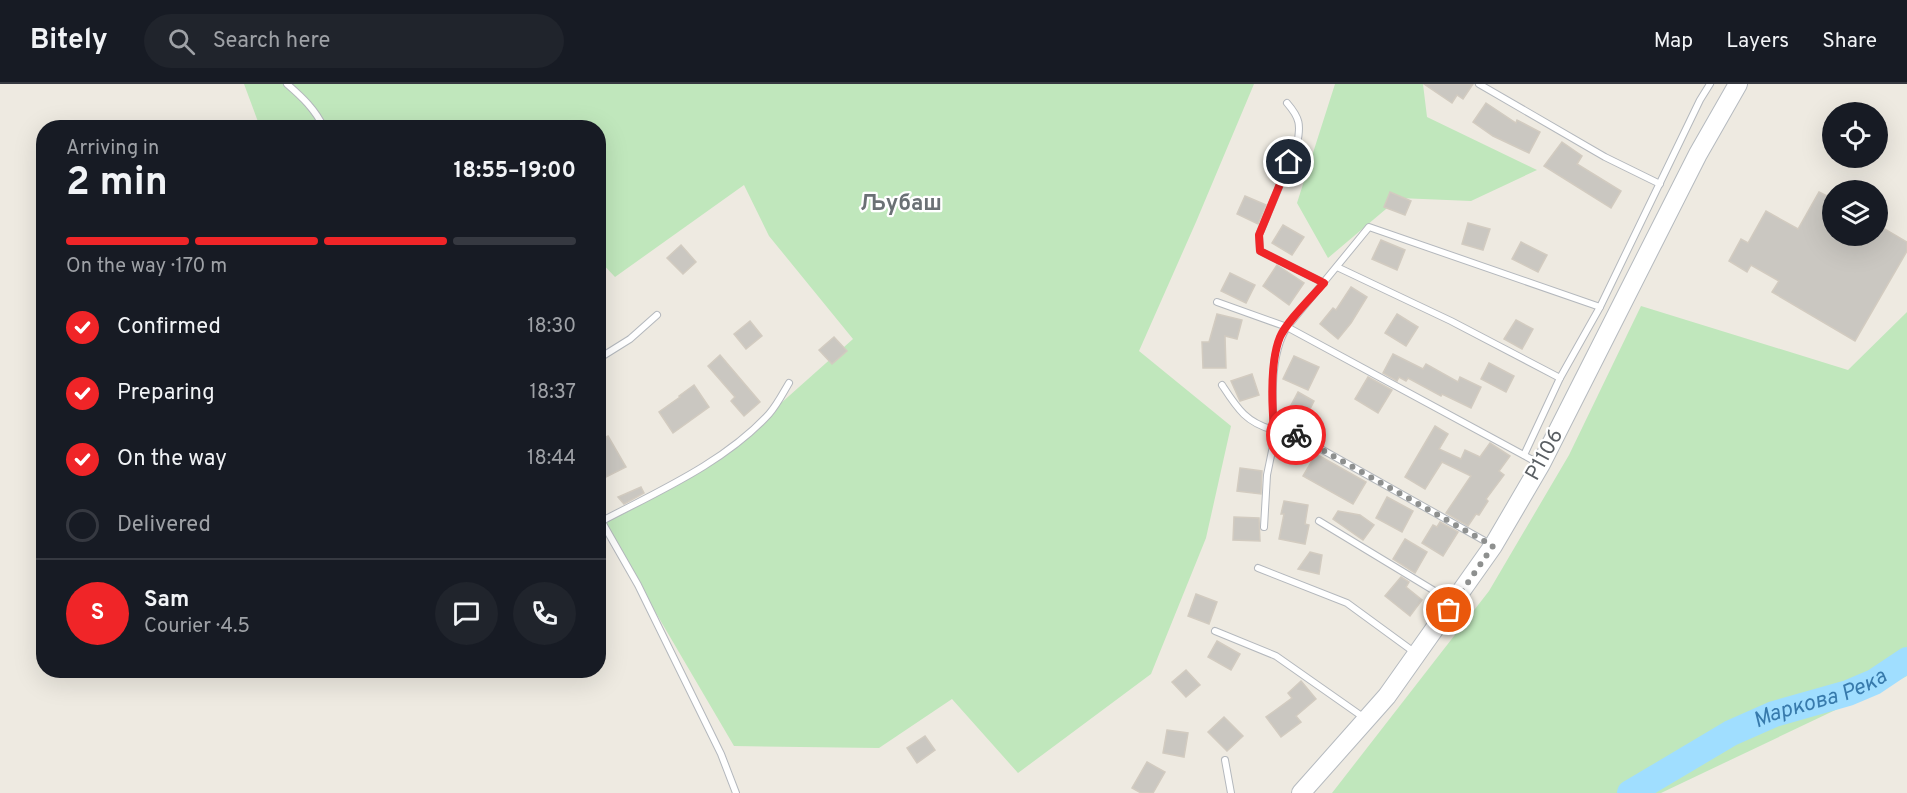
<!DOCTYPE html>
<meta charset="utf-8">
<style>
:root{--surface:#171b24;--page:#20242c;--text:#f1f3f6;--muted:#9ea1a6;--line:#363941;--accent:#f02528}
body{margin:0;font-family:Overpass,sans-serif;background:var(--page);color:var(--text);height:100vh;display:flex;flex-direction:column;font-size:22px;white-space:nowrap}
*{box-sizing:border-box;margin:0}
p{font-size:20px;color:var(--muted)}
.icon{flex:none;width:33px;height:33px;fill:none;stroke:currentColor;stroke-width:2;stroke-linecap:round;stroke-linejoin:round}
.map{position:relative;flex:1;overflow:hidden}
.panel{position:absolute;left:36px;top:36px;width:570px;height:558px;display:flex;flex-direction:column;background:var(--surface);border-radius:24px;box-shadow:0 6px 24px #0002}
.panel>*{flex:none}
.controls{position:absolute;left:1822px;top:18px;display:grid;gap:12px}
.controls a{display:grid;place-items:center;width:66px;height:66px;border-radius:50%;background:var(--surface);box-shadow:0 6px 24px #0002;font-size:30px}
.pin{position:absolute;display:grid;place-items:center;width:51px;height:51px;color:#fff;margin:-26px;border:3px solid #fff;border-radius:50%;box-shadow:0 2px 6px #0007}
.courier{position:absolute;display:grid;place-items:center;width:60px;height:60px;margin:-30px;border:4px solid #f02528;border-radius:50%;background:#fff;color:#222;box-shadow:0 2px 8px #0007}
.summary em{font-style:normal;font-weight:700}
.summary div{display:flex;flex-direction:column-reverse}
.summary{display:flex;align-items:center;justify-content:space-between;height:102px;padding:0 30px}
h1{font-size:39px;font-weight:700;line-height:45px}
.bar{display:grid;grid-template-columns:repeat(4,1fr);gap:9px 6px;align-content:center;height:72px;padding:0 30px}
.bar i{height:8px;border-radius:4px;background:var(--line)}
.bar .active{background:var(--accent)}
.bar p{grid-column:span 4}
.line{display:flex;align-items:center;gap:15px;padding:0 30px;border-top:2px solid var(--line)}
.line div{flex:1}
.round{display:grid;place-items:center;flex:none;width:63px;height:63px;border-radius:32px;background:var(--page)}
ol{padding:0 30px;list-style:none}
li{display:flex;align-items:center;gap:18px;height:66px}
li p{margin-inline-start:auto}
li .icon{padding:6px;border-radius:50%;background:var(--accent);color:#fff;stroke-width:4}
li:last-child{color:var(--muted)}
li i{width:33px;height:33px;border:3px solid var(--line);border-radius:50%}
header{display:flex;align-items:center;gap:36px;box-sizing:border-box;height:84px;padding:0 30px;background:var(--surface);border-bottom:2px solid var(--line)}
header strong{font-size:28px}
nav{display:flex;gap:33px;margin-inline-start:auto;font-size:21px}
.search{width:420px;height:54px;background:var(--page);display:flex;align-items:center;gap:15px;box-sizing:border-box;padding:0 21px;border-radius:33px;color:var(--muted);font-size:22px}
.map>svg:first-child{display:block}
.green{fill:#c0e7bc}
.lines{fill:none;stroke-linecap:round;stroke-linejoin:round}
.river{stroke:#a0deff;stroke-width:26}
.building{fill:#cac7c1;stroke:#d2cbc0;stroke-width:1.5}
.lane-casing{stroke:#b4b8bd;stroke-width:8}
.secondary-casing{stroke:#b5babf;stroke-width:20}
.lane{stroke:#fff;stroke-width:6}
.secondary{stroke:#fff;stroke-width:18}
.done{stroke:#8e908f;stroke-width:6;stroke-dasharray:0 10.8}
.route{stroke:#f02528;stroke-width:8}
.labels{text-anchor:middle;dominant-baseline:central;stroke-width:4.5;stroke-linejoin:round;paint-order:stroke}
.street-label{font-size:21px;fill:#5a5f63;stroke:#fff}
.neighbourhood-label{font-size:22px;font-weight:bold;fill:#6b7175;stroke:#fff}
.water-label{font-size:22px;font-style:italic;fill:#377aac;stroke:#fff}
</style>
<header>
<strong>Bitely</strong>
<div class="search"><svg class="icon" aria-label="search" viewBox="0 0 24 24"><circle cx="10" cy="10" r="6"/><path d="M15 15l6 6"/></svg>Search here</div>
<nav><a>Map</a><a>Layers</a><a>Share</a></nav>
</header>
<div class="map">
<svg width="1907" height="709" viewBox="0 0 1907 709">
<rect width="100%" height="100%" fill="#eeeae1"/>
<g class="green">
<polygon points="244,0 1254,0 1196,138 1139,267 1231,342 1206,454 1151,590 1018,689 952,615 879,664 734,662 602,437 680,396 744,355 771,328 853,255 769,152 744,101 615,193 599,176 598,44 260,43"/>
<polygon points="1335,0 1423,0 1427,33 1537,86 1471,117 1399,114 1328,174 1297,119"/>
<polygon points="1641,222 1848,286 1907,228 1907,592 1661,709 1332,709 1489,507 1569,371"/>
</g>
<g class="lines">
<path class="river" id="s1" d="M1630,709L1731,649L1774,630L1848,609L1874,598L1907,576"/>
</g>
<g class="building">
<polygon points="1424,0 1473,0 1463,15 1457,11 1452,19"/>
<polygon points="1486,19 1516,39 1517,36 1540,48 1529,69 1493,52 1473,38"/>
<polygon points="1562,58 1582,72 1577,80 1621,107 1611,124 1544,82"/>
<polygon points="1390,108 1411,117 1405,131 1384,123"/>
<polygon points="1819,108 1833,115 1833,152 1878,152 1878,141 1907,158 1907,167 1855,257 1772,208 1779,197 1751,181 1747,188 1729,177 1741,155 1748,159 1766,127 1798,145"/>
<polygon points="1245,112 1266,121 1258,140 1237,130"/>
<polygon points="1468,139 1490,145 1483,166 1462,160"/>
<polygon points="1283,141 1304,153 1292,171 1272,159"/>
<polygon points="1381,156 1405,166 1397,186 1372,175"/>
<polygon points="1521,158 1547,171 1538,188 1512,175"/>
<polygon points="681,161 696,178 683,190 667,174"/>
<polygon points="1277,181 1304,199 1289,221 1263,202"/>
<polygon points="1230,189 1255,201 1246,219 1221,207"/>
<polygon points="1351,203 1367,213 1351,239 1338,255 1320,240 1333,224 1336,226"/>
<polygon points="1217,230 1242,236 1237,255 1225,252 1226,284 1203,284 1202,258 1209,258"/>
<polygon points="1397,230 1418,243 1406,262 1385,249"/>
<polygon points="1516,236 1533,245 1522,265 1504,255"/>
<polygon points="750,237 762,252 746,265 734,250"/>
<polygon points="834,253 847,267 832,280 819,266"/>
<polygon points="1393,270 1423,285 1426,280 1458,298 1460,293 1481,303 1471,324 1442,310 1441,312 1408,294 1406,297 1399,293 1397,297 1383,289"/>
<polygon points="720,271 760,318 744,332 731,317 735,313 708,282"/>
<polygon points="1294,272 1319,283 1308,306 1283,295"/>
<polygon points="1489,279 1514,292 1506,308 1481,295"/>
<polygon points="1252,290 1259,311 1240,317 1231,297"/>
<polygon points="1368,293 1392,306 1378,329 1355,315"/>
<polygon points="694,301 709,323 673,349 659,328 680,313 679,312"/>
<polygon points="1298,308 1314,317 1305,335 1288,327"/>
<polygon points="1435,342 1448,350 1439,365 1461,375 1465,366 1480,373 1490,359 1510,372 1499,387 1504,391 1486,415 1488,417 1479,431 1476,430 1468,442 1446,429 1471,392 1442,378 1425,405 1405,393"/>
<polygon points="608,352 626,383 606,393 598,378 598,357"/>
<polygon points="1316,370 1366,398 1353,420 1303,392"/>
<polygon points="1240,384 1262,387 1261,410 1237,407"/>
<polygon points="641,403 644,409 624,420 618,413"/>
<polygon points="1387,413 1413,427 1402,448 1376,434"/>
<polygon points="1284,417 1308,421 1305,440 1309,441 1305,460 1279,455 1284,430 1281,430"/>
<polygon points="1338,427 1360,431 1374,441 1363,456 1333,435"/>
<polygon points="1234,433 1259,434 1260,457 1233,456"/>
<polygon points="1440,438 1458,448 1443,472 1422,459 1433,441 1437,443"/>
<polygon points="1405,455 1427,468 1415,489 1393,475"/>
<polygon points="1310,468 1322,471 1319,490 1298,485"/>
<polygon points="1401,493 1409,498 1406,503 1422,516 1410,532 1385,512"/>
<polygon points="1196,510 1217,518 1209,540 1188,532"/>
<polygon points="1217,557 1240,570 1231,586 1208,573"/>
<polygon points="1186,586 1200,601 1186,613 1172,598"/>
<polygon points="1301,597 1316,615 1296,632 1301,638 1281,653 1266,633 1292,614 1288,609"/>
<polygon points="1224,633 1243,652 1227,667 1208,648"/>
<polygon points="1167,646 1188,649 1184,673 1163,669"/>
<polygon points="925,652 935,666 917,679 907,664"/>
<polygon points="1147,678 1165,688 1153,709 1141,709 1132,704"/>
</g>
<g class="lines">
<defs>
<g id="lane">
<path d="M287,0C302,13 315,25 324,44"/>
<polyline points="1479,0 1605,73 1660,100"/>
<path d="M1287,19C1300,34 1301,41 1297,60L1259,151L1260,167L1324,199"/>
<polyline points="1337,183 1451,237 1560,294"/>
<polyline points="1217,218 1287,243 1540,380"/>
<polyline points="598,275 630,255 657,231"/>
<path d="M1222,301C1237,324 1246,339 1274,346V357L1267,391L1264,443"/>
<polyline points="1524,371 1560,294 1600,223 1700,16 1710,0"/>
<polyline points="598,431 638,501 721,670 736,709"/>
<path d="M602,437C659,407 725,378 769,330C777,321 783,309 789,299"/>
<polyline points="1319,437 1451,517"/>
<path d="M1492,461L1296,351L1274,346C1272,314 1270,270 1287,243L1369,143L1600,223"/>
<polyline points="1258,484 1347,519 1414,568"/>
<polyline points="1215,547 1276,572 1363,633"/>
<polyline points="1225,676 1231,709"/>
</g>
<polyline id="secondary" points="1301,709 1387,612 1493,462 1541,380 1698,70 1738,0"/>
</defs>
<use href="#lane" class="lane-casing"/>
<use href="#secondary" class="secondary-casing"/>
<use href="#lane" class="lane"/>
<use href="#secondary" class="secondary"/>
</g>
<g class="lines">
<polyline class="done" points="1296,351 1493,462 1449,526"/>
<path class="route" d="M1289,78L1259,151L1260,167L1324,199C1312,213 1287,237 1280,253C1270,277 1272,321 1274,346L1296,351"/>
</g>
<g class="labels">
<g class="street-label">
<text transform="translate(1545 371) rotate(-61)">P1106</text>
</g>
<g class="neighbourhood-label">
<text x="901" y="120">Љубаш</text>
</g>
<g class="water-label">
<text stroke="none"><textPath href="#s1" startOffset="213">Маркова Река</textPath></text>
</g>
</g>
</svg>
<div class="controls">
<a><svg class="icon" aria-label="locate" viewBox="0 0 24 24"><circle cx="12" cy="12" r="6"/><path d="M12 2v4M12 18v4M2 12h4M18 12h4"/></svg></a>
<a><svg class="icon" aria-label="layers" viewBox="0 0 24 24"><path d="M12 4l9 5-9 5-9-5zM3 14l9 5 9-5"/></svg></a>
</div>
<div class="pin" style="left:1449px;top:526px;background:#ea580c"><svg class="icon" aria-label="bag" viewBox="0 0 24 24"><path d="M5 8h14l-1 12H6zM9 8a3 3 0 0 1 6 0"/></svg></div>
<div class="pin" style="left:1289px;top:78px;background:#1f2937"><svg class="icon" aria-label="home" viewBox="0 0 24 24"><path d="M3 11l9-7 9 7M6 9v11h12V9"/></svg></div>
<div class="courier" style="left:1296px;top:351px"><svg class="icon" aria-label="bike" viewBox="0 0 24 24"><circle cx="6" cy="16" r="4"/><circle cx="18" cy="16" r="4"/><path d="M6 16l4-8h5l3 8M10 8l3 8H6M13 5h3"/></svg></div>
<section class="panel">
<div class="summary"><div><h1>2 min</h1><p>Arriving in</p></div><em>18:55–19:00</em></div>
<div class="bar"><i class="active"></i><i class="active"></i><i class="active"></i><i></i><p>On the way · 170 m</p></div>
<ol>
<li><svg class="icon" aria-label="check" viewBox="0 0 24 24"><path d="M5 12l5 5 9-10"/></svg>Confirmed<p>18:30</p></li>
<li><svg class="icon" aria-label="check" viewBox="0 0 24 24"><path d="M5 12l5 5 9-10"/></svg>Preparing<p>18:37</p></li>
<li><svg class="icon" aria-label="check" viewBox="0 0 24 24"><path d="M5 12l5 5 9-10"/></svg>On the way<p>18:44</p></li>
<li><i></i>Delivered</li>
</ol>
<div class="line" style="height:108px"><b class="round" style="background:var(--accent);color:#fff">S</b><div><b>Sam</b><p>Courier · 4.5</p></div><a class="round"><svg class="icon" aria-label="chat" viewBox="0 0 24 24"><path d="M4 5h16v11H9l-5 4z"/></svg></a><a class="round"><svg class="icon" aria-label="phone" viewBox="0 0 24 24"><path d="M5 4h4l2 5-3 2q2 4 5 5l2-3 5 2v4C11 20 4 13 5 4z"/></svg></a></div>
</section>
</div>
